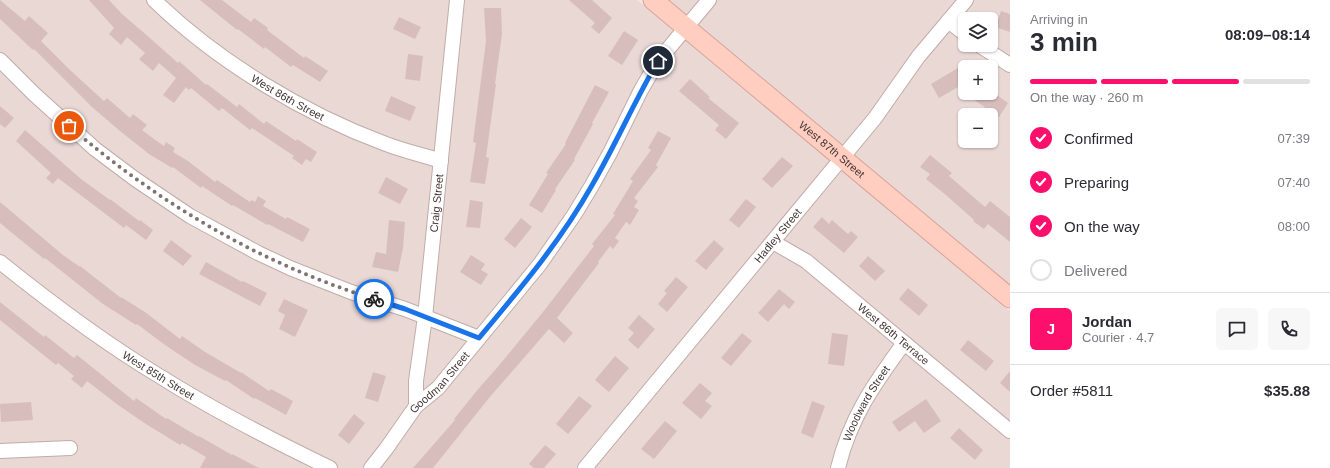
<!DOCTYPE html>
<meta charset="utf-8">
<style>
:root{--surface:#fff;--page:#f7f7f7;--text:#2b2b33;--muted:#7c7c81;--line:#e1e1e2;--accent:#fc106c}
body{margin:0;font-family:Helvetica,sans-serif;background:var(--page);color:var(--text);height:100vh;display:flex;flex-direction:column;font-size:15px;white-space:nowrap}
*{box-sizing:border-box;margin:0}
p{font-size:13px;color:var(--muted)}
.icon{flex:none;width:22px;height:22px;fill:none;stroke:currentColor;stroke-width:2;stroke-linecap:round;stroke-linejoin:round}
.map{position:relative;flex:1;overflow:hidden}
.drawer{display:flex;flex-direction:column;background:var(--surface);width:320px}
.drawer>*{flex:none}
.buttons{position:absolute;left:958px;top:12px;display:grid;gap:8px}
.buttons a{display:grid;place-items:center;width:40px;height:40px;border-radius:6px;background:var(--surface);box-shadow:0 1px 3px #0004;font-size:20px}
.pin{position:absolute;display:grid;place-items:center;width:34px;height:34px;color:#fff;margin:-17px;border:2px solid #fff;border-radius:50%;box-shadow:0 1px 4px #0007}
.courier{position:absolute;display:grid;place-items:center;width:40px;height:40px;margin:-20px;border:3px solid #1a73e8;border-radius:50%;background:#fff;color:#222;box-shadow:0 1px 5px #0007}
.summary em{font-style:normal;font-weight:700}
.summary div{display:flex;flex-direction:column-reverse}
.summary{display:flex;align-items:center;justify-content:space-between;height:68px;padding:0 20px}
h1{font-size:26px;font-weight:700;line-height:30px}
.bar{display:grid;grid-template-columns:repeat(4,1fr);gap:6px 4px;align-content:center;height:48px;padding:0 20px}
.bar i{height:5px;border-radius:3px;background:var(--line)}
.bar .on{background:var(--accent)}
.bar p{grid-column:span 4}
.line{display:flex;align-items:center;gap:10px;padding:0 20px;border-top:1px solid var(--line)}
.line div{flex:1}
.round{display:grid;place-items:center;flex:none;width:42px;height:42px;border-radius:6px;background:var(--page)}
ol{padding:0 20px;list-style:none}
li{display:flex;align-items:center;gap:12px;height:44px}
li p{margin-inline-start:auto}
li .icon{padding:4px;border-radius:50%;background:var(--accent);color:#fff;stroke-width:4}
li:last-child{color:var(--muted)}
li i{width:22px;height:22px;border:2px solid var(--line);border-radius:50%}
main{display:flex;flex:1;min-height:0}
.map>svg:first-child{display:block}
.residential{fill:#ead8d5;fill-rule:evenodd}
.building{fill:#d7bebc}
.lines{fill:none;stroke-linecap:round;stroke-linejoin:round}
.street-casing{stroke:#c0aca9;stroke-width:16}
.secondary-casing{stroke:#d9a396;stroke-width:21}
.street{stroke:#fff;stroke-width:14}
.secondary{stroke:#ffcec0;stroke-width:19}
.done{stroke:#817371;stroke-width:4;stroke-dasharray:0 7.2}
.route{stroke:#1a73e8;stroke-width:5}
.labels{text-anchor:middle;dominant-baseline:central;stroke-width:3.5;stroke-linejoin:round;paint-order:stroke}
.street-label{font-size:11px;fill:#443534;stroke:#fff}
</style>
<main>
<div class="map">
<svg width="1010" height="468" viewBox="0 0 1010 468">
<rect width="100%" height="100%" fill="#f2e6e3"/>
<g class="residential">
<polygon points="0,0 637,0 1010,311 1010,468 0,468"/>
<path d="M666,0H1010V288ZM965,19H991V45H965ZM965,67H991V93H965ZM965,115H991V141H965Z"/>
</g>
<g class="building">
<polygon points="0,0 25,21 29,16 48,33 41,41 70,70 104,101 107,98 130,118 133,114 147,125 142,130 154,139 164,146 166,142 175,148 173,152 188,161 215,182 217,180 250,202 251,200 255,202 258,196 266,201 263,206 286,219 287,217 310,229 303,242 268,224 267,225 233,205 232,206 202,186 201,188 173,167 172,168 149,154 120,131 92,107 34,49 33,50 0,19"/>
<polygon points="89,0 109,0 122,14 143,32 178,63 179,61 206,85 207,84 237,107 239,104 264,124 266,121 296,141 297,139 317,152 311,162 306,159 302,165 292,158 294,156 252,128 250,130 222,108 219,111 191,88 189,90 186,87 174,103 163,95 176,78 159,63 153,71 139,59 145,53 127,37 121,45 109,34 114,28"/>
<polygon points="200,0 222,0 251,22 254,18 268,28 267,30 304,58 305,56 328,71 320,82 293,65 291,67 265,47 264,49 238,29 237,30"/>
<polygon points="569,0 592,0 612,18 599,34 591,27 595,23"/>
<polygon points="484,8 501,8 502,34 495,84 496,84 486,157 489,158 485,184 470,182 476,143 473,142 486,41"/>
<polygon points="1001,11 1010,14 1010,32 995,27"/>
<polygon points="399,17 421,27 415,39 393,29"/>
<polygon points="624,31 638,40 622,65 608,56"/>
<polygon points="408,54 423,56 420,81 405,79"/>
<polygon points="958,68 965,80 965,83 939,98 931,84"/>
<polygon points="690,79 710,97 708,98 739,123 726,139 715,130 719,125 679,91"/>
<polygon points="595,85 609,92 592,123 593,124 574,159 575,160 555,189 556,190 542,213 529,205 548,174 546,173 566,144 565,143"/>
<polygon points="977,93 994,93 1008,103 999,117 973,99"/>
<polygon points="391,96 416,107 410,121 385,111"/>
<polygon points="0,106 14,118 5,128 0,124"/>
<polygon points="25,130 81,179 110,200 110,199 139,221 140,220 153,230 146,240 126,225 124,228 58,178 53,184 46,178 51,173 16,141"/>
<polygon points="658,131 671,138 656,165 658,167 634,198 638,201 634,207 639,210 630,225 626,222 615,238 619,241 613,249 610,246 598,262 599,263 557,318 573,333 564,343 549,329 489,398 433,468 413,468 455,420 454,419 479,388 496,369 543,312 594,246 592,244 615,215 613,214 633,181 630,179 651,150 648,148"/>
<polygon points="930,155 952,173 949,176 985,207 990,201 1010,217 1010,242 988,224 984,229 973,221 974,220 946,195 926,179 930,174 920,167"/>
<polygon points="782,157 793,166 772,188 762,179"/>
<polygon points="386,177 408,189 400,204 378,193"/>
<polygon points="746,199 756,207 739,228 729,220"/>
<polygon points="470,200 483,202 480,228 466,227"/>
<polygon points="0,202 63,255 80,267 80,266 121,298 121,297 145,312 180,339 182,336 205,352 241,373 241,372 269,391 271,389 293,401 286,415 255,398 254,399 226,380 225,381 195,365 165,345 137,324 136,325 103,304 45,258 44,259 0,223"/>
<polygon points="822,217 829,224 832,220 848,234 851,231 858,237 844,253 813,227"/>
<polygon points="521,218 532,227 515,248 504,239"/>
<polygon points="389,220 405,222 403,248 398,272 372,267 376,252 386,254"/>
<polygon points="171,240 192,256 183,266 163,251"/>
<polygon points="714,240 724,249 706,270 695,261"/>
<polygon points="471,255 485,264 481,270 488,274 481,285 460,272"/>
<polygon points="868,256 885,271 875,281 859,266"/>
<polygon points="206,262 242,282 243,281 267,293 260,306 199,274"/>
<polygon points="676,277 688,287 667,312 658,304 667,293 664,291"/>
<polygon points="908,288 928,305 919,316 899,299"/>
<polygon points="779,289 795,302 789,309 784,304 768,322 758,313"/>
<polygon points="284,299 308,310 295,337 279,329 285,315 278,311"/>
<polygon points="0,302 44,337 45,335 74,358 77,355 134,401 136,398 166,419 167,418 199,437 199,436 232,455 232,454 259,468 200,468 206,457 182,443 180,445 146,424 118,405 87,381 82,388 71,379 74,376 58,363 56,365 0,320"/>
<polygon points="639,315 655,329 638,349 628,340 634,333 628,328"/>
<polygon points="742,333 752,341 731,366 721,358"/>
<polygon points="832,333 848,335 844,366 828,364"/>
<polygon points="968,340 994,361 986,371 960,350"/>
<polygon points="615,356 629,368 609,392 595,380"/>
<polygon points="1010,371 1010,392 1000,383"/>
<polygon points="373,372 386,376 378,402 365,398"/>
<polygon points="700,383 712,393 705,401 712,406 701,419 682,403"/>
<polygon points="579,396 592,406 568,434 556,424"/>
<polygon points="926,399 941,421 924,433 915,421 899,432 892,422"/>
<polygon points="812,401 825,406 813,438 801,433"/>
<polygon points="31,402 33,420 1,422 0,404"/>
<polygon points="354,414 365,423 349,444 338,435"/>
<polygon points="665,421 677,431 654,459 641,449"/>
<polygon points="959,428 983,450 975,460 950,438"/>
<polygon points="545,445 556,454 544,468 534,468 529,464"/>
</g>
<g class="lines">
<defs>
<g id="street">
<path id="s1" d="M154,0C217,61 304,114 386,144C404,151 423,155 441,161"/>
<polyline points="948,21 965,34"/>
<polyline points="979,45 1010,65"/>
<polyline points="0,60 34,94 95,149 135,179 190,216 258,253 290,268 351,292 405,309 479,338"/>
<path id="s2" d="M773,242L806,261L1010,431"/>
<path id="s3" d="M0,262C51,303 104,343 161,377C215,411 272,440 330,468"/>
<path id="s4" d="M416,406V381L425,317L457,0"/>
<polyline points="0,451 70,448"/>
<path id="s5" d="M371,468L386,449L416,406L438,388L540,264L574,215L591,187L610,153L641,90L658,61L709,0"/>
<path id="s6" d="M585,468L875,118L918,57L966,0"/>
<path id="s7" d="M838,468C850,418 874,384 904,343"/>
</g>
<g id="secondary">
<path id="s8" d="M653,0L1010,298"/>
</g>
</defs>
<use href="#street" class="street-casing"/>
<use href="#secondary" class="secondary-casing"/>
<use href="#street" class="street"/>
<use href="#secondary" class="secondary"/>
</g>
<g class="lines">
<path class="done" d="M69,126C160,204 259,263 374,299"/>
<path class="route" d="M374,299L405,309L479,338C519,290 560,242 591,187C615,146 634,102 658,61"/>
</g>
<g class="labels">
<g class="street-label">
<text stroke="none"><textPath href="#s1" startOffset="166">West 86th Street</textPath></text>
<text stroke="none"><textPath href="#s8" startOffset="233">West 87th Street</textPath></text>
<text stroke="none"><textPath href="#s4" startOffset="204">Craig Street</textPath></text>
<text stroke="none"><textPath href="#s6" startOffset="302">Hadley Street</textPath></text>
<text stroke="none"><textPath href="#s2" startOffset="152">West 86th Terrace</textPath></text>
<text stroke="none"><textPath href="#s3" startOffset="195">West 85th Street</textPath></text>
<text stroke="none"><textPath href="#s5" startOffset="110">Goodman Street</textPath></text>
<text stroke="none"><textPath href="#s7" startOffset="71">Woodward Street</textPath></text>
</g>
</g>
</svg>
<div class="buttons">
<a><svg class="icon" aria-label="layers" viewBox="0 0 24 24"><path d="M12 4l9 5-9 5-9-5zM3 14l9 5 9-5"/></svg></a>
<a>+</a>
<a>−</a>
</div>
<div class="pin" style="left:69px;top:126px;background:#ea580c"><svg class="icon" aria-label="bag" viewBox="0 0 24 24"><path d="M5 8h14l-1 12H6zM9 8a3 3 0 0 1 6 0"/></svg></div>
<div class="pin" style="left:658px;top:61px;background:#1f2937"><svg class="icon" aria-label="home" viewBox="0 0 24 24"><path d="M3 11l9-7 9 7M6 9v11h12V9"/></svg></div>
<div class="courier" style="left:374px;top:299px"><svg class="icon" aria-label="bike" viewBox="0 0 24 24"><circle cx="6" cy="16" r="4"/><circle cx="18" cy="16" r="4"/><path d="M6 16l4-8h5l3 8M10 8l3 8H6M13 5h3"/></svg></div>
</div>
<section class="drawer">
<div class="summary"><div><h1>3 min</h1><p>Arriving in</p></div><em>08:09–08:14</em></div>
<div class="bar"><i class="on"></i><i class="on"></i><i class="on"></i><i></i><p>On the way · 260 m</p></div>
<ol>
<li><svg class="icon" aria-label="check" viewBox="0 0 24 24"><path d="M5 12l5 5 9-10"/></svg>Confirmed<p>07:39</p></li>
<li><svg class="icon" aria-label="check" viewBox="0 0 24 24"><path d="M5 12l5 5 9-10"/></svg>Preparing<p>07:40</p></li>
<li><svg class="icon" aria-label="check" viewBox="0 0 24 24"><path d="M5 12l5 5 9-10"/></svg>On the way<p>08:00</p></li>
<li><i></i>Delivered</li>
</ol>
<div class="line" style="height:72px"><b class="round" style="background:var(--accent);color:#fff">J</b><div><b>Jordan</b><p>Courier · 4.7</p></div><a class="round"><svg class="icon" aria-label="chat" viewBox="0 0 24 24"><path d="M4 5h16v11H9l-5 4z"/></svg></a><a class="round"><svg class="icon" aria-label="phone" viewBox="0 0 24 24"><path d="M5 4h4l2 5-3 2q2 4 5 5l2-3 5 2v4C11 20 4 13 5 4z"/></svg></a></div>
<div class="line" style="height:52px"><div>Order #5811</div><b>$35.88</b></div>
</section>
</main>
